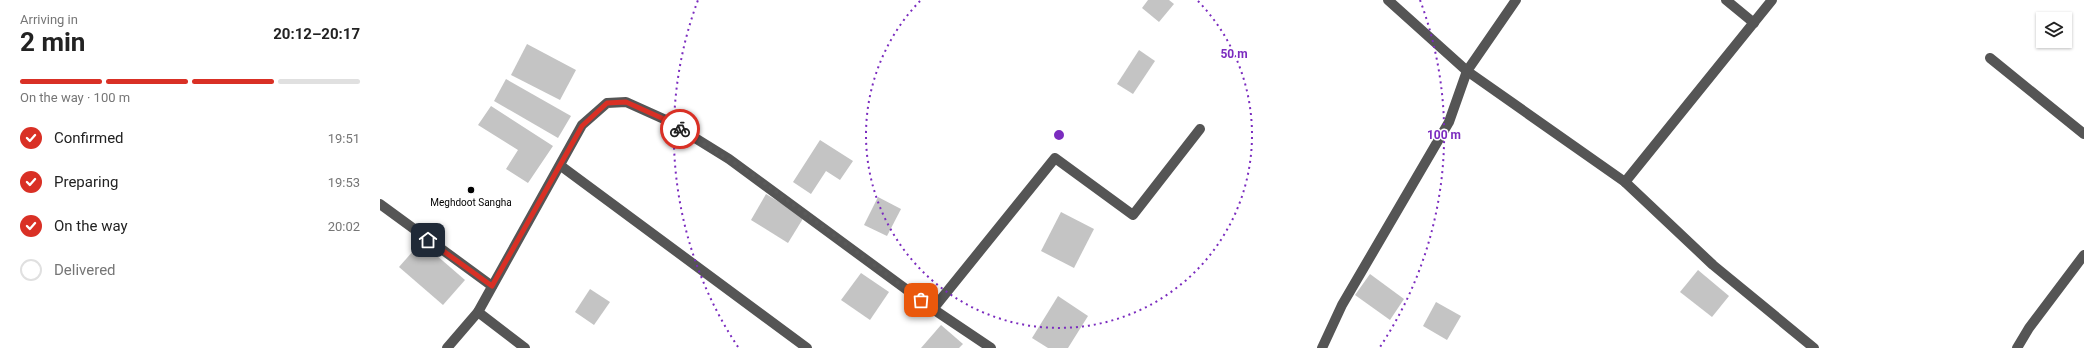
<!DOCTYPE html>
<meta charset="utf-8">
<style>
:root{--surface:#fff;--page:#f2f2f2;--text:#222;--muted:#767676;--line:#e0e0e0;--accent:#d93025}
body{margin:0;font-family:Roboto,sans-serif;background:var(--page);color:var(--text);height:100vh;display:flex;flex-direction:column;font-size:15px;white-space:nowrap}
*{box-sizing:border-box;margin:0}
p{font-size:13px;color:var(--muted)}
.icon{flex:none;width:22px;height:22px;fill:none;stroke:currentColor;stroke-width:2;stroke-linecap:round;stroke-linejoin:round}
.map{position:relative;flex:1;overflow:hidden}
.side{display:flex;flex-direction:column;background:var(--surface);width:380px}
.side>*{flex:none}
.tools{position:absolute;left:1656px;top:12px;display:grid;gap:8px}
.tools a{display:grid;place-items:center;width:36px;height:36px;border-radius:0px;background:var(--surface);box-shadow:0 1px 3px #0004;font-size:20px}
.pin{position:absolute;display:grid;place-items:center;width:34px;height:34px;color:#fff;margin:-17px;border-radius:8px;box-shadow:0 2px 6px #0006}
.courier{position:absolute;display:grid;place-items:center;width:40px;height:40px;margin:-20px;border:3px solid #d93025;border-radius:50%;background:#fff;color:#222;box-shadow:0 1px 5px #0007}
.headline em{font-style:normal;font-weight:700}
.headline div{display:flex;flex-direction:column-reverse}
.headline{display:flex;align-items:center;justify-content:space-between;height:68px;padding:0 20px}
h1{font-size:26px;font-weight:700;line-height:30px}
.bar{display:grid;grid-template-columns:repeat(4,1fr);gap:6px 4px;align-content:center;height:48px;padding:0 20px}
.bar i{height:5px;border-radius:3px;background:var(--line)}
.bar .current{background:var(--accent)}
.bar p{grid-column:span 4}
ol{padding:0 20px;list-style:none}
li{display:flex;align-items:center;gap:12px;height:44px}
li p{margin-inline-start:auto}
li .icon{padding:4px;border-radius:50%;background:var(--accent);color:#fff;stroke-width:4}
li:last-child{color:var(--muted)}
li i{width:22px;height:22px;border:2px solid var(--line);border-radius:50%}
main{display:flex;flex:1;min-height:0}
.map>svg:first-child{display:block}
.building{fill:#c4c4c4}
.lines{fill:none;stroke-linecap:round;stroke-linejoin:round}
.minor{stroke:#555;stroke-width:10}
.done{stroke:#595959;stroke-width:4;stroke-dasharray:0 7.2}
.route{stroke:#d93025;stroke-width:5}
.ring{fill:none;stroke:#7b2cbf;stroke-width:2;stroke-dasharray:2 4}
.poi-dot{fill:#000;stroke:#fff;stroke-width:1.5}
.labels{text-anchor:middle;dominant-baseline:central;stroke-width:3;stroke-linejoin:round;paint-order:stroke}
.poi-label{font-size:10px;fill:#000;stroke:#fff}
.centre{fill:#7b2cbf;stroke:#fff;stroke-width:2}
.ring-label{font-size:12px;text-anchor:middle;font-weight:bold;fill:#7b2cbf;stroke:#fff;stroke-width:3;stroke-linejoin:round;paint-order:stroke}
</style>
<main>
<section class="side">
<div class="headline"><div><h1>2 min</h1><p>Arriving in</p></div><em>20:12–20:17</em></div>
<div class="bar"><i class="current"></i><i class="current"></i><i class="current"></i><i></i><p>On the way · 100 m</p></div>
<ol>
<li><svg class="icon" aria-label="check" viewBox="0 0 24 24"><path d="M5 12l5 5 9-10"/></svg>Confirmed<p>19:51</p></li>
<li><svg class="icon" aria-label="check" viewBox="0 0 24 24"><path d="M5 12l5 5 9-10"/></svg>Preparing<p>19:53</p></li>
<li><svg class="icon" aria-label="check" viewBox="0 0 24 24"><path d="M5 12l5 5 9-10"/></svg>On the way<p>20:02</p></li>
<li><i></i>Delivered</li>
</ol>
</section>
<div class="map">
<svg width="1704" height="348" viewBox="0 0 1704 348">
<rect width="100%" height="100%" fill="#fff"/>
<g class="building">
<polygon points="768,0 789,0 794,4 779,22 762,8"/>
<polygon points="147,44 196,70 180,100 131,75"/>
<polygon points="759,50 775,61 753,94 737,84"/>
<polygon points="126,79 191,116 178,138 114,101"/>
<polygon points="111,106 173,146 148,183 126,169 138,150 98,125"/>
<polygon points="440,140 473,161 460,180 446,171 431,194 413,182"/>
<polygon points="386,194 424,217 408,243 371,220"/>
<polygon points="498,197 521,209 507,236 484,225"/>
<polygon points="681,212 714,229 694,268 661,251"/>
<polygon points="41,242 85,280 63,305 19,267"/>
<polygon points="1318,270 1349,296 1332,317 1300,292"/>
<polygon points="481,273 509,292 490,320 461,300"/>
<polygon points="990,274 1024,299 1010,320 975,295"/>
<polygon points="210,289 230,302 214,325 195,312"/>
<polygon points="678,296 708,316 688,348 668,348 652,338"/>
<polygon points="1056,302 1081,316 1067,340 1043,326"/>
<polygon points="561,325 583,344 579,348 541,348"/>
</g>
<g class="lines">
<g class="minor">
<polyline points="1136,0 1087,71 1245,182 1333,265 1434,348"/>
<polyline points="1346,0 1374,23"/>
<polyline points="1610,58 1704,134"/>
<polyline points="181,166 427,348"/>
<polyline points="1245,182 1392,0"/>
<polyline points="0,204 112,286"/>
<polyline points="553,309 675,158 753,215 820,129"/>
<polyline points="98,312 145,348"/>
<polyline points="67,348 98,312 202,125 227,103 246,102 286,120 349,159 553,309 611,348"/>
<polyline points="942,348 962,305 1069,122 1087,71 1008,0"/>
<polyline points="1637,348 1649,328 1704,255"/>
</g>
</g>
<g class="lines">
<polyline class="done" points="300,129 372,174 541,300"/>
<polyline class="route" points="48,240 112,286 202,126 227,103 246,102 286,120 300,129"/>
</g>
<g class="ring">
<path d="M818 1A193 193 0 1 1 540 1"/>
<path d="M358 347A385 385 0 0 1 318 0M1040 0A385 385 0 0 1 1000 347"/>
</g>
<circle class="poi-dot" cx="91" cy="190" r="4"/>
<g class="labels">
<g class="poi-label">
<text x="91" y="202">Meghdoot Sangha</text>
</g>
</g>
<circle cx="679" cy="135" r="6" class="centre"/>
<g class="ring-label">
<text x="854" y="58">50 m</text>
<text x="1064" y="139">100 m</text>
</g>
</svg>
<div class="tools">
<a><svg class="icon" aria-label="layers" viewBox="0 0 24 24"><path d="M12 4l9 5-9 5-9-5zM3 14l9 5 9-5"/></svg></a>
</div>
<div class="pin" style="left:541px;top:300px;background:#ea580c"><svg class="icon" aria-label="bag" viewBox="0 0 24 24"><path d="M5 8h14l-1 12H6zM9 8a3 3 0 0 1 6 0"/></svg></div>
<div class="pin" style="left:48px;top:240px;background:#1f2937"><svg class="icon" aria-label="home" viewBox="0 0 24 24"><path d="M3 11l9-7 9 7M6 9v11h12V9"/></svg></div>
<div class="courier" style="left:300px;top:129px"><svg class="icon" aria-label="bike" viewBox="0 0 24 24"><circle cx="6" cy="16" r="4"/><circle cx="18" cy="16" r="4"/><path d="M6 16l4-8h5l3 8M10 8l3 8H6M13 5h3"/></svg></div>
</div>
</main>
